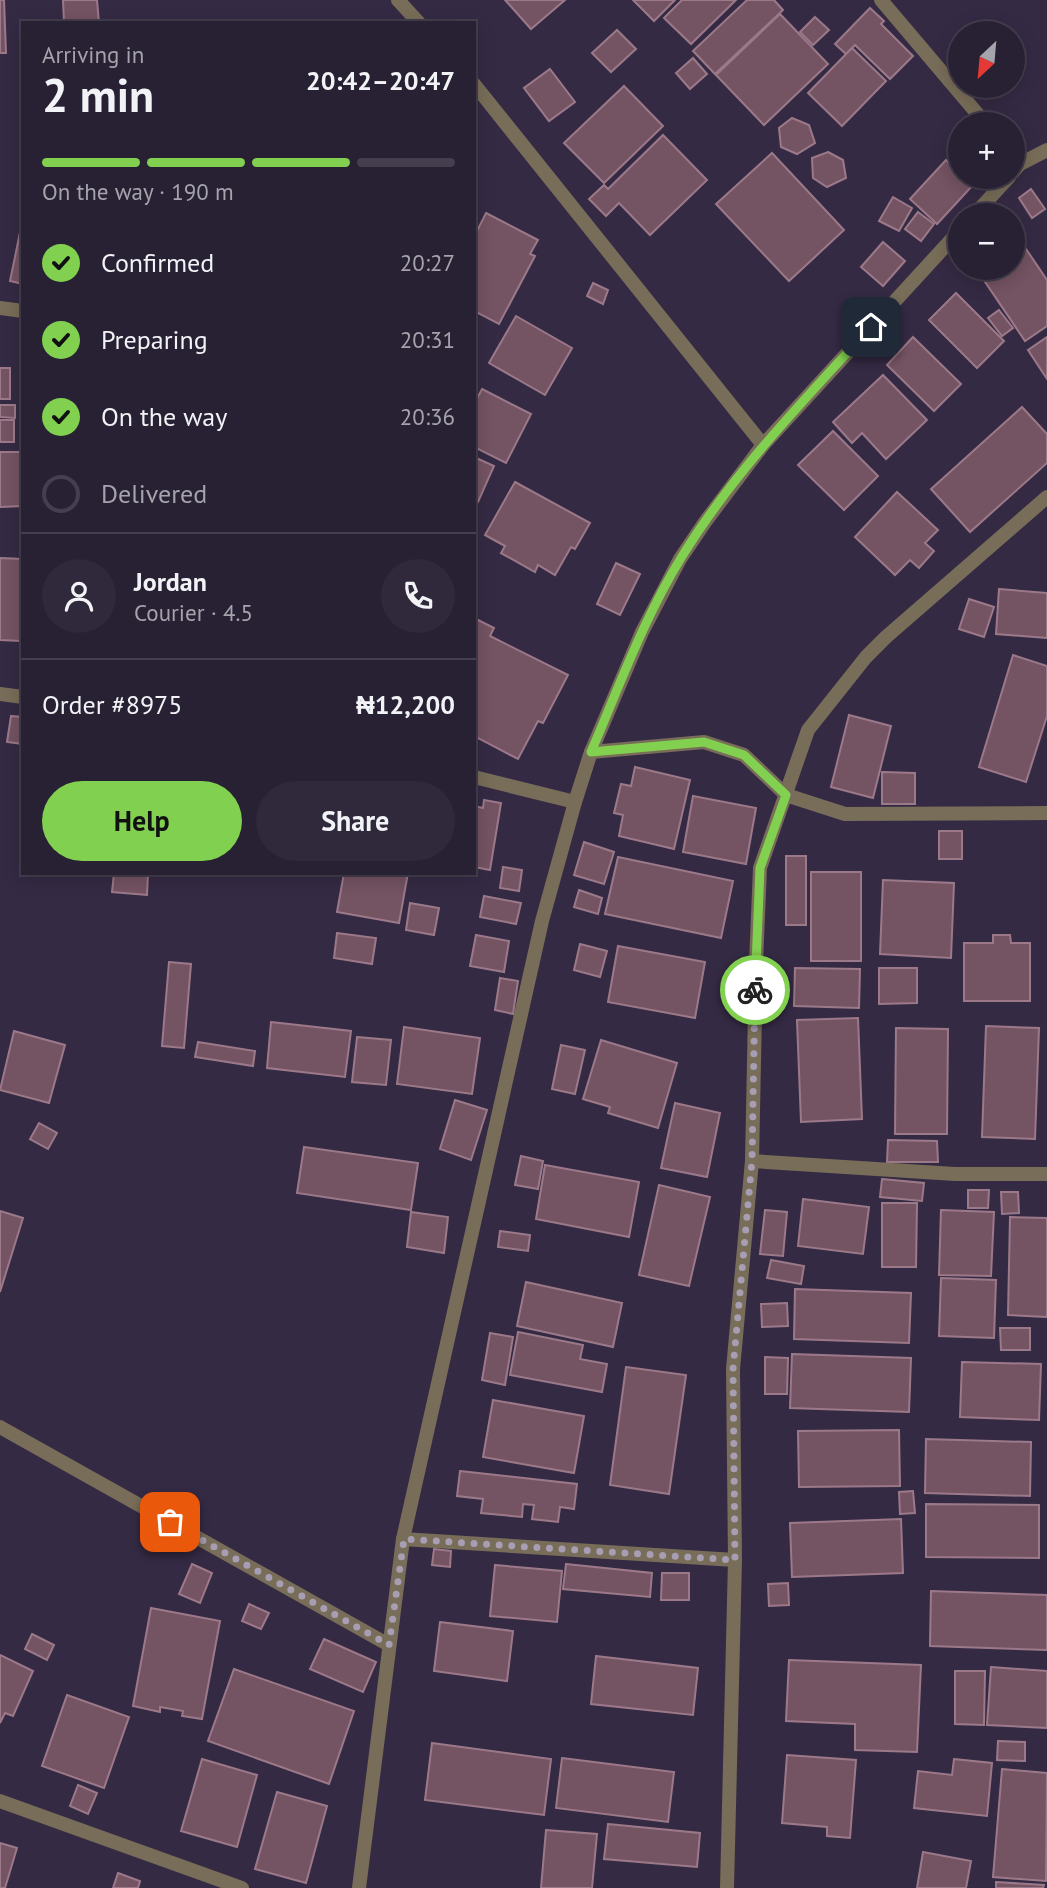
<!DOCTYPE html>
<meta charset="utf-8">
<style>
:root{--surface:#282033;--page:#30283b;--text:#f1f3f6;--muted:#a5a3ac;--line:#443e4e;--accent:#82d050}
body{margin:0;font-family:"PT Sans",sans-serif;background:var(--page);color:var(--text);height:100vh;display:flex;flex-direction:column;font-size:26px;white-space:nowrap}
*{box-sizing:border-box;margin:0}
p{font-size:23px;color:var(--muted)}
.icon{flex:none;width:38px;height:38px;fill:none;stroke:currentColor;stroke-width:2;stroke-linecap:round;stroke-linejoin:round}
.map{position:relative;flex:1;overflow:hidden}
.panel{position:absolute;left:21px;top:21px;width:455px;height:854px;display:flex;flex-direction:column;background:var(--surface);border-radius:0px;box-shadow:0 4px 18px #0003,0 0 0 2px var(--line)}
.panel>*{flex:none}
.needle{width:46px;rotate:206deg}
.tools{position:absolute;left:948px;top:21px;display:grid;gap:14px}
.tools a{display:grid;place-items:center;width:77px;height:77px;border-radius:50%;background:var(--surface);box-shadow:0 4px 18px #0003,0 0 0 2px var(--line);font-size:35px}
.pin{position:absolute;display:grid;place-items:center;width:60px;height:60px;color:#fff;margin:-30px;border-radius:14px;box-shadow:0 4px 10px #0006}
.courier{position:absolute;display:grid;place-items:center;width:70px;height:70px;margin:-35px;border:5px solid #82d050;border-radius:50%;background:#fff;color:#222;box-shadow:0 2px 9px #0007}
.overview em{font-style:normal;font-weight:700}
.overview div{display:flex;flex-direction:column-reverse}
.overview{display:flex;align-items:center;justify-content:space-between;height:119px;padding:0 21px}
h1{font-size:46px;font-weight:700;line-height:52px}
.bar{display:grid;grid-template-columns:repeat(4,1fr);gap:10px 7px;align-content:center;height:84px;padding:0 21px}
.bar i{height:9px;border-radius:5px;background:var(--line)}
.bar .current{background:var(--accent)}
.bar p{grid-column:span 4}
.line{display:flex;align-items:center;gap:18px;padding:0 21px;border-top:2px solid var(--line)}
.line div{flex:1}
.round{display:grid;place-items:center;flex:none;width:74px;height:74px;border-radius:37px;background:var(--page)}
ol{padding:0 21px;list-style:none}
li{display:flex;align-items:center;gap:21px;height:77px}
li p{margin-inline-start:auto}
li .icon{padding:7px;border-radius:50%;background:var(--accent);color:#111;stroke-width:4}
li:last-child{color:var(--muted)}
li i{width:38px;height:38px;border:4px solid var(--line);border-radius:50%}
.button{display:flex;gap:14px;margin-top:auto;padding:14px 21px}
.button a{flex:1;height:80px;border-radius:42px;background:var(--accent);color:#111;font-size:28px;font-weight:700;line-height:80px;text-align:center}
.button a+a{background:var(--page);color:var(--text)}
.map>svg:first-child{display:block}
.building{fill:#745362;stroke:#9c7989;stroke-width:2}
.lines{fill:none;stroke-linecap:round;stroke-linejoin:round}
.street{stroke:#786d58;stroke-width:14}
.done{stroke:#a79eb3;stroke-width:7;stroke-dasharray:0 12.6}
.route{stroke:#82d050;stroke-width:9}
</style>
<div class="map">
<svg width="1047" height="1888" viewBox="0 0 1047 1888">
<rect width="100%" height="100%" fill="#352a44"/>
<g class="building">
<polygon points="0,0 4,0 6,53 0,53"/>
<polygon points="63,0 97,0 99,23 64,23"/>
<polygon points="505,0 565,0 531,29"/>
<polygon points="633,0 675,0 654,21"/>
<polygon points="682,0 736,0 691,44 664,18"/>
<polygon points="747,0 774,0 783,10 715,74 693,51"/>
<polygon points="870,8 884,21 881,24 913,56 890,79 855,45 846,54 835,44"/>
<polygon points="780,14 828,64 764,125 716,75"/>
<polygon points="815,17 829,30 813,45 800,32"/>
<polygon points="617,30 636,49 611,72 592,53"/>
<polygon points="852,48 886,81 842,126 808,93"/>
<polygon points="693,58 707,74 690,89 676,73"/>
<polygon points="550,69 575,102 549,121 524,88"/>
<polygon points="624,86 663,126 604,183 564,143"/>
<polygon points="792,118 809,125 815,143 797,154 781,147 779,128"/>
<polygon points="663,135 707,180 650,235 619,203 606,216 589,199 604,185 608,189"/>
<polygon points="828,152 843,160 846,178 827,187 813,178 812,158"/>
<polygon points="772,153 844,230 789,281 716,204"/>
<polygon points="946,160 961,174 961,177 964,177 973,185 937,224 910,199"/>
<polygon points="1031,189 1045,209 1032,218 1019,198"/>
<polygon points="893,197 912,208 899,231 879,221"/>
<polygon points="918,212 934,224 921,241 905,229"/>
<polygon points="486,213 538,240 530,254 535,256 499,324 474,311 474,237"/>
<polygon points="23,218 23,284 10,281"/>
<polygon points="883,242 905,261 883,286 861,267"/>
<polygon points="1022,243 1047,280 1047,326 1025,341 979,273 986,268 1013,268 1013,249"/>
<polygon points="593,283 608,290 603,304 587,296"/>
<polygon points="956,293 1004,341 977,368 929,320"/>
<polygon points="999,310 1013,328 1002,336 988,318"/>
<polygon points="516,316 572,348 545,395 489,363"/>
<polygon points="913,337 961,384 934,411 887,365"/>
<polygon points="1047,337 1047,379 1028,350"/>
<rect x="0" y="368" width="10" height="31"/>
<polygon points="883,375 927,420 886,459 862,433 852,443 833,422"/>
<polygon points="482,389 531,414 506,463 474,447 474,404"/>
<polygon points="0,405 15,405 15,418 0,417"/>
<polygon points="1022,407 1047,434 1047,463 970,532 931,489"/>
<rect x="0" y="420" width="14" height="22"/>
<polygon points="833,431 878,476 844,510 798,465"/>
<polygon points="0,452 23,452 23,506 0,507"/>
<polygon points="474,457 494,466 478,502 474,500"/>
<polygon points="515,482 590,523 575,549 571,547 555,575 538,565 535,572 501,553 505,546 485,535"/>
<polygon points="897,492 938,530 925,543 934,551 919,568 910,560 895,575 855,537"/>
<polygon points="0,558 23,559 21,641 0,640"/>
<polygon points="616,563 640,574 620,615 597,604"/>
<polygon points="999,589 1047,593 1047,638 996,634"/>
<polygon points="969,599 994,607 984,637 959,629"/>
<polygon points="474,618 494,628 490,636 568,675 543,723 538,721 518,759 474,736"/>
<polygon points="1013,655 1047,666 1047,716 1026,782 979,767"/>
<polygon points="849,715 891,726 873,798 831,787"/>
<polygon points="11,716 23,717 23,744 7,742"/>
<polygon points="635,767 690,780 674,849 619,836 623,815 614,813 621,784 631,786"/>
<polygon points="882,772 915,773 915,804 882,804"/>
<polygon points="693,796 756,808 746,864 683,852"/>
<polygon points="484,800 501,803 490,870 474,867 474,806 483,808"/>
<rect x="939" y="831" width="23" height="28"/>
<polygon points="584,842 614,852 604,884 574,875"/>
<rect x="786" y="856" width="20" height="69"/>
<polygon points="618,857 733,881 721,938 605,914"/>
<polygon points="503,867 522,870 519,891 500,888"/>
<rect x="811" y="872" width="50" height="89"/>
<polygon points="114,873 148,873 147,895 112,892"/>
<polygon points="344,873 408,873 399,923 337,912"/>
<polygon points="883,880 954,883 951,958 880,954"/>
<polygon points="579,890 602,898 598,914 574,907"/>
<polygon points="484,896 521,903 516,924 480,917"/>
<polygon points="410,903 439,908 434,935 406,930"/>
<polygon points="337,933 376,938 372,964 334,958"/>
<polygon points="476,935 509,941 504,972 470,966"/>
<polygon points="993,935 1010,935 1011,943 1030,943 1030,1001 964,1001 964,943 993,943"/>
<polygon points="580,944 607,951 600,977 574,970"/>
<polygon points="618,946 705,962 695,1018 608,1002"/>
<polygon points="169,962 191,964 184,1048 162,1046"/>
<polygon points="795,968 860,969 859,1008 794,1006"/>
<polygon points="879,968 917,968 917,1003 879,1004"/>
<polygon points="500,978 518,981 513,1014 495,1010"/>
<polygon points="858,1018 862,1119 801,1122 797,1020"/>
<polygon points="271,1022 351,1031 345,1077 267,1068"/>
<polygon points="986,1026 1039,1028 1035,1139 982,1137"/>
<polygon points="404,1027 480,1038 472,1094 397,1084"/>
<polygon points="896,1028 948,1029 947,1134 895,1134"/>
<polygon points="14,1031 65,1045 49,1103 0,1090"/>
<polygon points="357,1037 391,1040 386,1085 352,1082"/>
<polygon points="601,1040 677,1063 658,1128 608,1113 610,1107 583,1099"/>
<polygon points="198,1042 255,1051 253,1066 195,1057"/>
<polygon points="561,1045 585,1050 575,1094 552,1089"/>
<polygon points="455,1100 487,1110 471,1160 440,1149"/>
<polygon points="675,1103 720,1113 707,1177 661,1168"/>
<polygon points="39,1123 57,1133 48,1149 30,1139"/>
<polygon points="888,1140 937,1141 938,1162 887,1162"/>
<polygon points="304,1147 418,1163 411,1210 297,1193"/>
<polygon points="521,1156 543,1161 538,1189 515,1185"/>
<polygon points="545,1165 639,1182 629,1237 536,1219"/>
<polygon points="882,1179 924,1183 922,1201 880,1197"/>
<polygon points="659,1185 710,1197 689,1286 639,1275"/>
<polygon points="968,1190 989,1190 988,1208 968,1208"/>
<polygon points="1001,1192 1018,1192 1019,1213 1002,1214"/>
<polygon points="803,1199 869,1207 863,1254 798,1246"/>
<polygon points="882,1203 917,1203 916,1267 882,1267"/>
<polygon points="765,1210 787,1212 783,1256 760,1254"/>
<polygon points="941,1210 994,1212 991,1276 939,1275"/>
<polygon points="0,1211 23,1218 0,1292"/>
<polygon points="411,1212 448,1217 444,1253 407,1247"/>
<polygon points="1010,1217 1047,1218 1047,1317 1008,1315"/>
<polygon points="500,1231 530,1235 528,1251 498,1247"/>
<polygon points="771,1260 804,1266 801,1284 767,1278"/>
<polygon points="941,1278 996,1280 994,1338 939,1336"/>
<polygon points="526,1282 622,1303 613,1347 517,1326"/>
<polygon points="795,1289 911,1293 909,1343 794,1339"/>
<polygon points="787,1303 788,1326 762,1327 761,1304"/>
<polygon points="1000,1328 1030,1328 1030,1350 1001,1350"/>
<polygon points="518,1332 583,1345 580,1359 607,1364 602,1392 510,1375"/>
<polygon points="490,1333 513,1337 505,1385 482,1380"/>
<polygon points="792,1354 911,1358 909,1412 790,1408"/>
<polygon points="765,1357 788,1358 787,1394 765,1394"/>
<polygon points="962,1362 1041,1364 1039,1420 960,1417"/>
<polygon points="626,1367 686,1375 669,1494 610,1485"/>
<polygon points="493,1400 584,1416 574,1473 483,1457"/>
<polygon points="899,1430 900,1486 799,1487 798,1431"/>
<polygon points="926,1439 1031,1442 1030,1496 925,1493"/>
<polygon points="460,1471 577,1484 574,1509 560,1507 558,1522 532,1519 534,1505 523,1504 522,1517 481,1513 483,1499 457,1496"/>
<polygon points="913,1491 915,1513 900,1514 899,1492"/>
<polygon points="926,1504 1039,1505 1039,1558 926,1557"/>
<polygon points="901,1519 903,1573 792,1577 790,1523"/>
<polygon points="434,1549 451,1551 450,1567 432,1565"/>
<polygon points="192,1564 212,1573 200,1603 179,1594"/>
<polygon points="566,1564 652,1573 650,1597 563,1589"/>
<polygon points="495,1565 562,1571 557,1622 490,1616"/>
<polygon points="662,1573 689,1573 689,1600 661,1600"/>
<polygon points="788,1583 789,1605 769,1606 768,1584"/>
<polygon points="931,1591 1047,1595 1047,1650 930,1646"/>
<polygon points="249,1604 269,1613 261,1629 242,1621"/>
<polygon points="151,1608 220,1621 202,1719 182,1716 183,1711 160,1707 160,1712 133,1706"/>
<polygon points="440,1622 513,1631 507,1681 434,1671"/>
<polygon points="32,1634 54,1645 47,1660 25,1649"/>
<polygon points="324,1639 376,1662 363,1692 310,1669"/>
<polygon points="0,1655 33,1671 13,1716 5,1713 0,1723"/>
<polygon points="596,1656 698,1668 693,1715 591,1704"/>
<polygon points="789,1660 921,1665 917,1752 855,1750 855,1724 786,1721"/>
<polygon points="991,1667 1047,1671 1047,1728 987,1725"/>
<polygon points="234,1669 354,1711 329,1784 208,1741"/>
<polygon points="955,1671 985,1671 984,1725 955,1724"/>
<polygon points="67,1695 129,1717 104,1788 42,1766"/>
<polygon points="998,1741 1025,1742 1025,1761 997,1760"/>
<polygon points="432,1743 551,1759 544,1815 425,1800"/>
<polygon points="787,1755 856,1760 850,1838 827,1836 827,1827 782,1823"/>
<polygon points="562,1758 674,1772 668,1822 556,1808"/>
<polygon points="202,1759 257,1775 237,1847 181,1831"/>
<polygon points="954,1759 992,1763 987,1816 914,1808 918,1771 952,1775"/>
<polygon points="1002,1769 1047,1773 1046,1881 993,1877"/>
<polygon points="78,1785 97,1793 88,1814 70,1806"/>
<polygon points="277,1792 327,1806 306,1883 255,1869"/>
<polygon points="608,1824 700,1833 697,1867 604,1859"/>
<polygon points="546,1830 597,1834 592,1888 541,1888"/>
<polygon points="0,1843 17,1848 5,1888 0,1888"/>
<polygon points="923,1852 971,1861 966,1888 917,1888"/>
<polygon points="118,1873 140,1881 138,1888 113,1888"/>
<polygon points="996,1882 1044,1885 1043,1888 996,1888"/>
</g>
<g class="lines">
<g class="street">
<polyline points="398,0 419,23"/>
<polyline points="881,0 986,124"/>
<polyline points="474,84 763,445"/>
<polyline points="1013,172 1020,164 1047,150"/>
<polyline points="974,215 1009,177"/>
<polyline points="0,308 23,311"/>
<polyline points="0,694 23,697"/>
<polyline points="591,752 704,742 744,755 786,795 845,814 1047,813"/>
<polyline points="474,777 575,802"/>
<polyline points="752,1161 955,1174 1047,1174"/>
<polyline points="0,1427 389,1645"/>
<polyline points="403,1539 735,1560"/>
<polyline points="0,1801 242,1888"/>
<polyline points="359,1888 403,1539 542,921 575,802 591,752 642,632 680,559 705,522 763,445 961,229"/>
<polyline points="727,1888 735,1560 733,1369 752,1161 756,963 760,868 808,730 866,657 886,637 1047,497"/>
</g>
</g>
<g class="lines">
<polyline class="done" points="170,1522 389,1645 404,1539 735,1560 733,1369 752,1161 755,990"/>
<path class="route" d="M755,990L760,868L786,795L744,755L704,742L591,752C619,687 644,618 681,558C733,473 804,400 871,327"/>
</g>
</svg>
<div class="tools">
<a><svg class="needle" viewBox="-14 -14 28 28"><path d="M0-13l5 13h-10z" fill="#e53935"/><path d="M0 13l5-13h-10z" fill="#a5a3ac"/></svg></a>
<a>+</a>
<a>−</a>
</div>
<div class="pin" style="left:170px;top:1522px;background:#ea580c"><svg class="icon" aria-label="bag" viewBox="0 0 24 24"><path d="M5 8h14l-1 12H6zM9 8a3 3 0 0 1 6 0"/></svg></div>
<div class="pin" style="left:871px;top:327px;background:#1f2937"><svg class="icon" aria-label="home" viewBox="0 0 24 24"><path d="M3 11l9-7 9 7M6 9v11h12V9"/></svg></div>
<div class="courier" style="left:755px;top:990px"><svg class="icon" aria-label="bike" viewBox="0 0 24 24"><circle cx="6" cy="16" r="4"/><circle cx="18" cy="16" r="4"/><path d="M6 16l4-8h5l3 8M10 8l3 8H6M13 5h3"/></svg></div>
<section class="panel">
<div class="overview"><div><h1>2 min</h1><p>Arriving in</p></div><em>20:42–20:47</em></div>
<div class="bar"><i class="current"></i><i class="current"></i><i class="current"></i><i></i><p>On the way · 190 m</p></div>
<ol>
<li><svg class="icon" aria-label="check" viewBox="0 0 24 24"><path d="M5 12l5 5 9-10"/></svg>Confirmed<p>20:27</p></li>
<li><svg class="icon" aria-label="check" viewBox="0 0 24 24"><path d="M5 12l5 5 9-10"/></svg>Preparing<p>20:31</p></li>
<li><svg class="icon" aria-label="check" viewBox="0 0 24 24"><path d="M5 12l5 5 9-10"/></svg>On the way<p>20:36</p></li>
<li><i></i>Delivered</li>
</ol>
<div class="line" style="height:126px"><a class="round"><svg class="icon" aria-label="person" viewBox="0 0 24 24"><circle cx="12" cy="8" r="4"/><path d="M4 21q1-7 8-7t8 7"/></svg></a><div><b>Jordan</b><p>Courier · 4.5</p></div><a class="round"><svg class="icon" aria-label="phone" viewBox="0 0 24 24"><path d="M5 4h4l2 5-3 2q2 4 5 5l2-3 5 2v4C11 20 4 13 5 4z"/></svg></a></div>
<div class="line" style="height:91px"><div>Order #8975</div><b>₦12,200</b></div>
<div class="button"><a>Help</a><a>Share</a></div>
</section>
</div>
